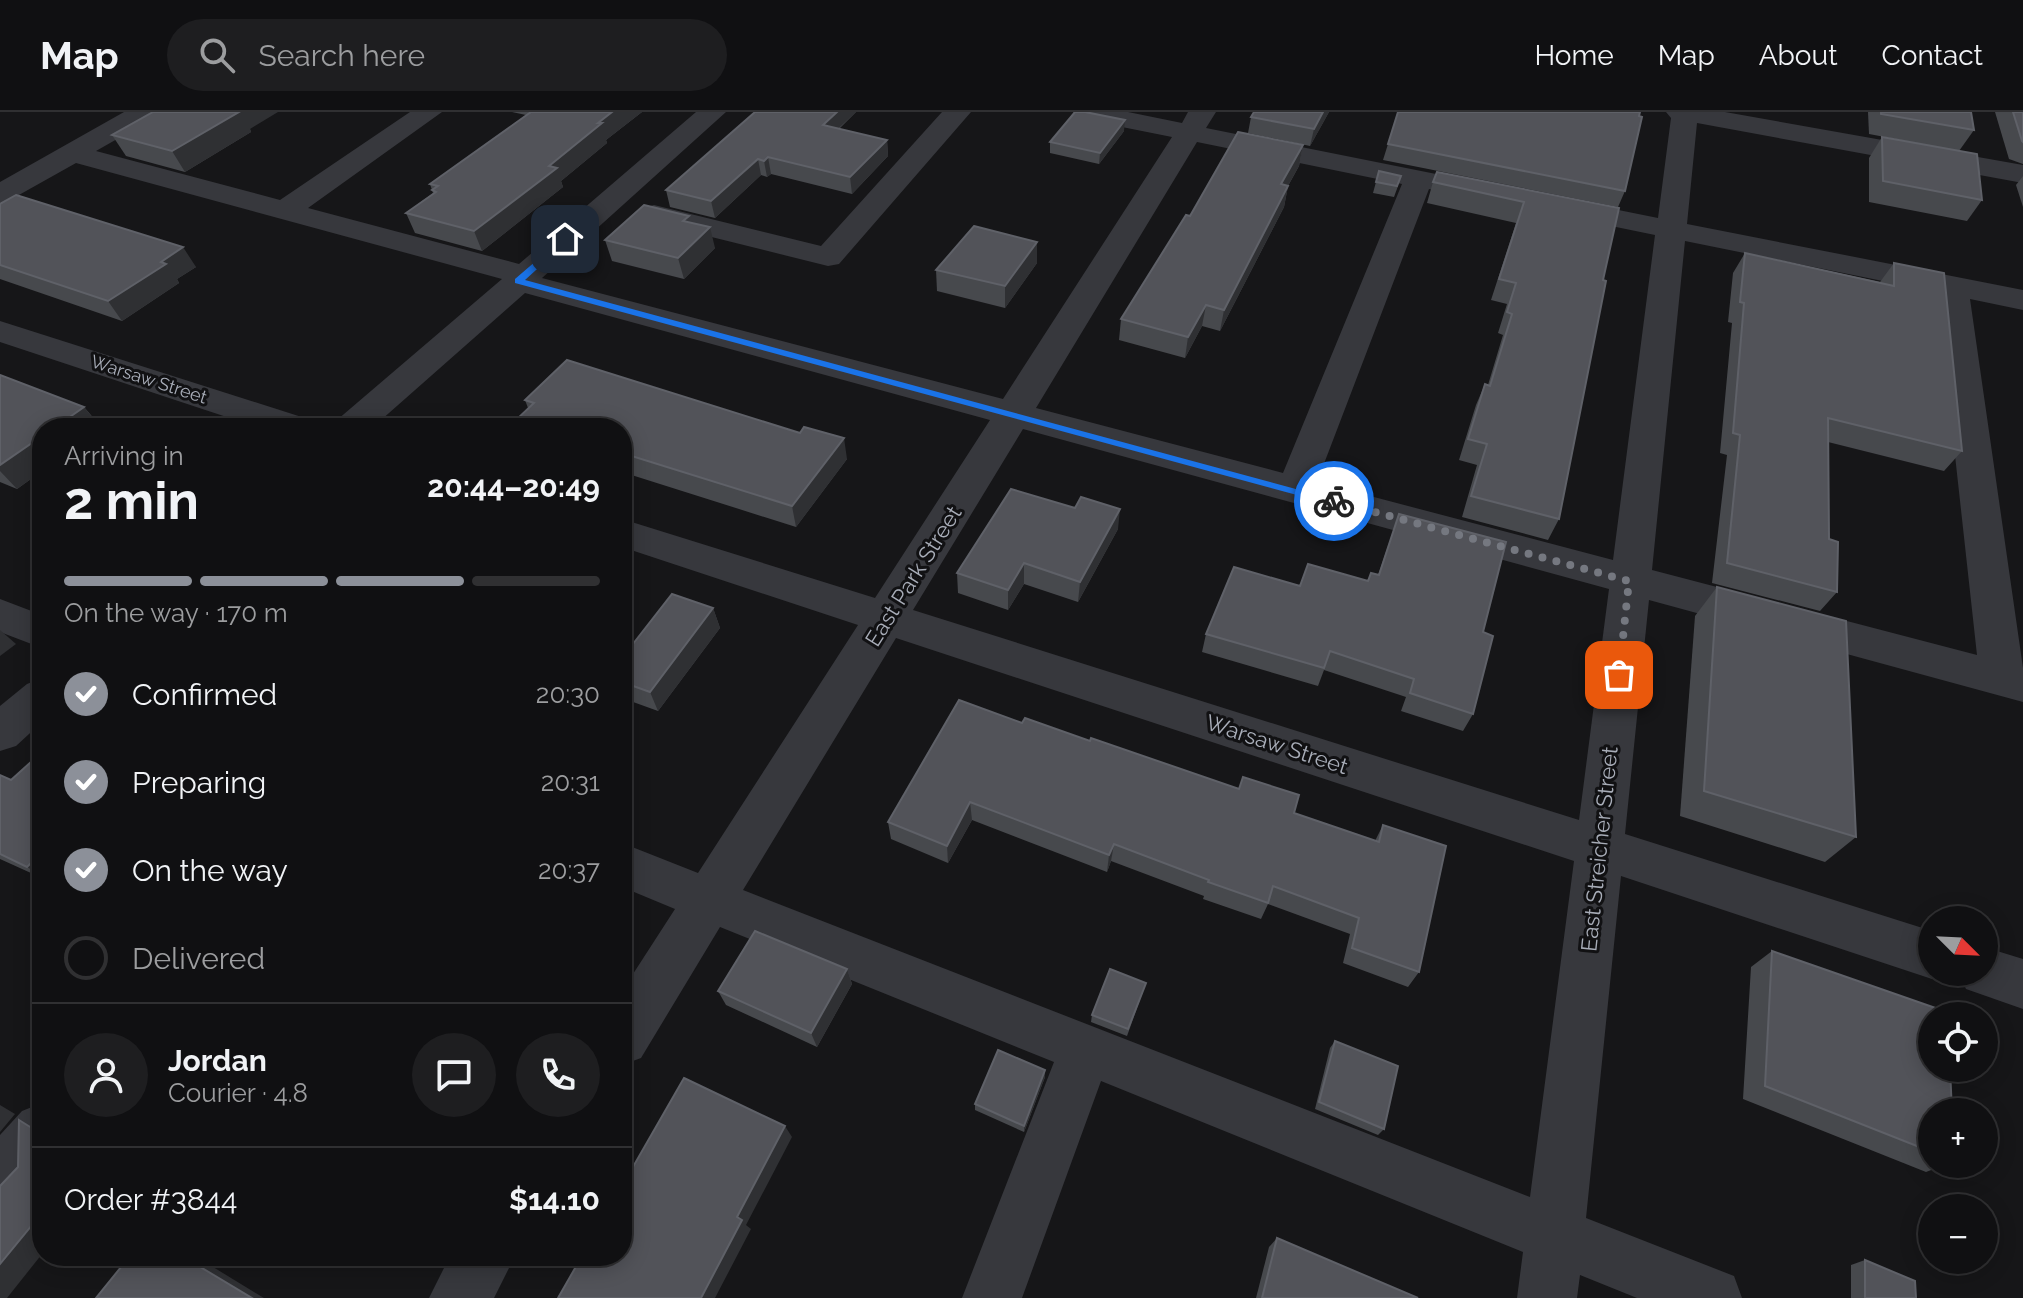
<!DOCTYPE html>
<meta charset="utf-8">
<style>
:root{--surface:#101012;--page:#1e1e20;--text:#f1f3f6;--muted:#9c9d9f;--line:#303032;--accent:#8c9099}
body{margin:0;font-family:Raleway,sans-serif;background:var(--page);color:var(--text);height:100vh;display:flex;flex-direction:column;font-size:30px;white-space:nowrap}
*{box-sizing:border-box;margin:0}
p{font-size:26px;color:var(--muted)}
.icon{flex:none;width:44px;height:44px;fill:none;stroke:currentColor;stroke-width:2;stroke-linecap:round;stroke-linejoin:round}
.map{position:relative;flex:1;overflow:hidden}
.side{position:absolute;left:32px;top:306px;width:600px;height:848px;display:flex;flex-direction:column;background:var(--surface);border-radius:32px;box-shadow:0 4px 20px #0003,0 0 0 2px var(--line)}
.side>*{flex:none}
.needle{width:52px;rotate:114deg}
.controls{position:absolute;left:1918px;top:794px;display:grid;gap:16px}
.controls a{display:grid;place-items:center;width:80px;height:80px;border-radius:50%;background:var(--surface);box-shadow:0 4px 20px #0003,0 0 0 2px var(--line);font-size:40px}
.pin{position:absolute;display:grid;place-items:center;width:68px;height:68px;color:#fff;margin:-34px;border-radius:16px;box-shadow:0 4px 12px #0006}
.courier{position:absolute;display:grid;place-items:center;width:80px;height:80px;margin:-40px;border:6px solid #1a73e8;border-radius:50%;background:#fff;color:#222;box-shadow:0 2px 10px #0007}
.summary em{font-style:normal;font-weight:700}
.summary div{display:flex;flex-direction:column-reverse}
.summary{display:flex;align-items:center;justify-content:space-between;height:136px;padding:0 32px}
h1{font-size:52px;font-weight:700;line-height:60px}
.bar{display:grid;grid-template-columns:repeat(4,1fr);gap:12px 8px;align-content:center;height:96px;padding:0 32px}
.bar i{height:10px;border-radius:6px;background:var(--line)}
.bar .on{background:var(--accent)}
.bar p{grid-column:span 4}
.line{display:flex;align-items:center;gap:20px;padding:0 32px;border-top:2px solid var(--line)}
.line div{flex:1}
.round{display:grid;place-items:center;flex:none;width:84px;height:84px;border-radius:42px;background:var(--page)}
ol{padding:0 32px;list-style:none}
li{display:flex;align-items:center;gap:24px;height:88px}
li p{margin-inline-start:auto}
li .icon{padding:8px;border-radius:50%;background:var(--accent);color:#fff;stroke-width:4}
li:last-child{color:var(--muted)}
li i{width:44px;height:44px;border:4px solid var(--line);border-radius:50%}
header{display:flex;align-items:center;gap:48px;box-sizing:border-box;height:112px;padding:0 40px;background:var(--surface);border-bottom:2px solid var(--line)}
header strong{font-size:38px}
nav{display:flex;gap:44px;margin-inline-start:auto;font-size:28px}
.search{width:560px;height:72px;background:var(--page);display:flex;align-items:center;gap:20px;box-sizing:border-box;padding:0 28px;border-radius:44px;color:var(--muted);font-size:30px}
.map>svg:first-child{display:block}
.lines{fill:none;stroke-linecap:round;stroke-linejoin:round}
.minor{fill:#37383d;fill-rule:evenodd}
.wall{fill:#47494d}
.shaded-wall{fill:#2f3033}
.building{fill:#525359;stroke:#5f6168;stroke-width:2}
.route{fill:#1a73e8}
.done{stroke:#757880;stroke-width:8;stroke-dasharray:0 14.4}
.labels{text-anchor:middle;dominant-baseline:central;stroke-width:6;stroke-linejoin:round;paint-order:stroke}
.far-street-label{font-size:18px;fill:#a8adb8;stroke:#111113}
.street-label{font-size:22px;fill:#a8adb8;stroke:#111113}
</style>
<header>
<strong>Map</strong>
<div class="search"><svg class="icon" aria-label="search" viewBox="0 0 24 24"><circle cx="10" cy="10" r="6"/><path d="M15 15l6 6"/></svg>Search here</div>
<nav><a>Home</a><a>Map</a><a>About</a><a>Contact</a></nav>
</header>
<div class="map">
<svg width="2023" height="1186" viewBox="0 0 2023 1186">
<rect width="100%" height="100%" fill="#161618"/>
<g class="lines">
<g class="minor">
<path d="M124,0H158L154,6L96,39L280,88L410,0H442L308,96L519,152L696,0H726L542,166L1003,287L1172,25L1077,6L1073,0H1128L1182,11L1188,0H1216L1206,16L1501,75L1506,81L1501,87L1491,90L1429,77L1317,370L1613,448L1655,123L1548,101L1544,95L1548,89L1559,86L1658,106L1671,6L1666,0H1725L2023,53V71L1697,11L1687,112L2023,178V198L1970,187L2023,556V590L1649,488L1625,722L1932,819V860H1950L1932,867L1621,764L1586,1106L1734,1164L1742,1186H1637L1580,1163L1577,1186H1517L1523,1140L1101,969L1022,1186H962L1054,950L720,815L641,946L622,953V879L675,797L622,775V731L698,761L858,513L622,435V407L875,486L990,308L525,181L372,316H332L337,308L502,167L76,51L10,88L0,91V70ZM1197,30L1402,72L1283,361L1036,296ZM1685,129L1937,180L1977,543L1652,458ZM1023,317L1609,477L1579,708L913,498ZM896,526L1574,749L1530,1085L743,778Z"/>
<polygon points="942,0 971,0 839,152 828,154 643,108 639,102 643,96 654,93 821,134"/>
<polygon points="0,209 311,308 316,316 260,316 0,230"/>
<polygon points="0,487 42,503 42,536 0,520"/>
<polygon points="42,566 42,610 16,634 0,639 0,594 27,572"/>
<polygon points="1984,835 2023,847 2023,897 1966,877 1958,860 1984,860"/>
<polygon points="42,991 42,1062 20,1086 0,1095 0,1023 22,999"/>
<polygon points="450,1144 515,1144 494,1186 429,1186"/>
</g>
</g>
<g class="wall">
<polygon points="512,0 642,0 606,28 607,31 561,69 563,75 482,139 415,121 406,101 433,81 430,72 526,3"/>
<polygon points="755,0 856,0 839,17 887,28 888,44 852,82 771,62 767,65 761,63 715,106 670,95 666,78"/>
<polygon points="1254,0 1329,0 1310,34 1248,21 1251,5"/>
<polygon points="1868,0 1971,0 1974,18 1959,39 1869,22"/>
<polygon points="1995,0 2023,0 2023,52 2009,47"/>
<polygon points="250,17 251,20 185,60 126,44 112,23"/>
<polygon points="1124,19 1099,52 1050,41 1050,30"/>
<polygon points="1882,25 1982,88 1967,109 1869,90 1869,46"/>
<polygon points="1388,32 1625,79 1618,95 1383,48"/>
<polygon points="1303,33 1299,54 1288,74 1284,95 1220,219 1202,214 1185,246 1119,228 1121,207 1190,104"/>
<polygon points="1379,59 1398,74 1394,85 1373,81"/>
<polygon points="2023,64 2023,95 2016,73"/>
<polygon points="1433,70 1619,96 1603,168 1559,407 1548,428 1462,405 1477,353 1459,348 1476,293 1485,272 1488,273 1503,223 1498,221 1507,192 1491,188 1516,111 1427,91"/>
<polygon points="0,92 196,155 177,167 179,171 122,209 0,167"/>
<polygon points="691,110 715,136 684,167 612,149 605,128"/>
<polygon points="1745,141 1880,170 1894,151 1962,339 1944,359 1828,330 1829,427 1837,480 1820,499 1712,471 1727,343 1720,341 1732,211 1728,210 1733,161"/>
<polygon points="1037,151 1005,196 937,179 936,158"/>
<polygon points="0,263 84,295 102,316 17,377 0,370"/>
<polygon points="525,288 847,347 796,415 622,360 622,316 519,316 516,308 528,296"/>
<polygon points="1399,402 1483,520 1473,602 1463,619 1401,599 1406,585 1324,558 1318,574 1202,540 1206,522 1300,474 1368,469 1378,463"/>
<polygon points="1118,417 1078,490 1024,472 1008,498 958,481 957,461"/>
<polygon points="1717,475 1856,725 1825,750 1680,704 1695,504"/>
<polygon points="713,496 720,516 658,599 622,586 622,546"/>
<polygon points="1022,611 1375,729 1383,713 1419,860 1408,875 1343,851 1350,822 1268,792 1261,807 1203,787 1204,784 1111,749 1107,760 972,708 948,751 891,727 888,710"/>
<polygon points="42,640 42,766 0,747 0,663 11,668"/>
<polygon points="1772,839 1932,1000 1932,1052 1947,1052 1926,1060 1743,987 1751,855"/>
<polygon points="847,857 852,872 817,935 726,893 718,879"/>
<polygon points="1146,871 1127,924 1091,910 1092,903"/>
<polygon points="1335,929 1384,1017 1378,1023 1315,997 1330,936"/>
<polygon points="1045,965 1024,1020 975,998 975,992"/>
<polygon points="1277,1126 1418,1186 1256,1186 1269,1135"/>
<polygon points="1865,1148 1916,1186 1851,1186 1851,1153"/>
</g>
<g class="shaded-wall">
<polygon points="237,0 278,0 250,17 251,20 185,60 172,39"/>
<polygon points="612,0 642,0 606,28 607,31 561,69 563,75 482,139 474,119 598,11"/>
<polygon points="837,0 856,0 825,29 823,13"/>
<polygon points="1323,0 1329,0 1310,34 1314,17"/>
<polygon points="1125,8 1124,19 1099,52 1100,41"/>
<polygon points="887,28 888,44 852,82 850,65"/>
<polygon points="1303,33 1299,54 1277,93 1281,72"/>
<polygon points="768,45 771,62 767,65 764,49"/>
<polygon points="758,47 761,63 715,106 711,89"/>
<polygon points="1288,74 1284,95 1220,219 1224,198"/>
<polygon points="710,115 715,136 684,167 678,146"/>
<polygon points="1037,130 1037,151 1005,196 1005,174"/>
<polygon points="183,135 196,155 177,167 179,171 122,209 108,189 161,150"/>
<polygon points="1206,193 1202,214 1185,246 1188,225"/>
<polygon points="84,295 101,316 54,316"/>
<polygon points="42,324 42,359 17,377 0,359 0,353"/>
<polygon points="844,326 847,347 796,415 792,394"/>
<polygon points="1120,397 1118,417 1078,490 1080,470"/>
<polygon points="1024,451 1024,472 1008,498 1008,478"/>
<polygon points="713,496 720,516 658,599 650,580"/>
<polygon points="0,518 16,532 0,544"/>
<polygon points="970,690 972,708 948,751 947,734"/>
<polygon points="1114,732 1111,749 1107,760 1109,743"/>
<polygon points="42,740 42,764 27,755"/>
<polygon points="847,857 852,872 817,935 811,921"/>
<polygon points="1045,958 1045,965 1024,1020 1024,1014"/>
<polygon points="0,993 15,1002 0,1020"/>
<polygon points="785,1014 792,1025 746,1113 751,1117 715,1186 701,1186 737,1105"/>
<polygon points="42,1101 42,1142 7,1186 0,1186 0,1152"/>
<polygon points="182,1144 195,1144 264,1186 252,1186"/>
</g>
<g class="building">
<polygon points="153,0 239,0 172,39 112,23"/>
<polygon points="531,0 612,0 598,11 602,11 549,54 557,56 474,119 406,101 436,80 432,78 438,74 430,72"/>
<polygon points="755,0 837,0 823,13 887,28 850,65 768,45 764,49 758,47 711,89 666,78"/>
<polygon points="1075,0 1085,0 1125,8 1100,41 1050,30"/>
<polygon points="1254,0 1323,0 1314,17 1251,5"/>
<polygon points="1398,0 1640,0 1639,4 1642,5 1625,79 1388,32"/>
<polygon points="1881,0 1971,0 1974,18 1881,2"/>
<polygon points="2013,0 2023,0 2023,30 2022,29"/>
<polygon points="1238,20 1303,33 1281,72 1288,74 1224,198 1206,193 1188,225 1121,207 1186,103 1190,104"/>
<polygon points="1882,25 1977,42 1982,88 1883,69"/>
<polygon points="1379,59 1401,64 1397,74 1376,70"/>
<polygon points="1437,60 1619,96 1603,168 1606,169 1559,407 1471,384 1487,332 1468,327 1485,272 1490,274 1512,202 1507,200 1516,171 1499,167 1524,90 1433,70"/>
<polygon points="16,83 183,135 161,150 166,152 108,189 0,153 0,92"/>
<polygon points="644,93 689,104 683,109 710,115 678,146 605,128"/>
<polygon points="974,114 1037,130 1005,174 936,158"/>
<polygon points="1745,141 1894,174 1894,151 1944,161 1962,339 1828,306 1829,427 1838,430 1837,480 1727,451 1740,323 1733,321 1744,191 1740,190"/>
<polygon points="567,248 800,321 804,315 844,326 792,394 622,341 622,316 540,316 516,308 534,291 525,288"/>
<polygon points="0,263 84,295 54,316 42,316 42,324 0,353"/>
<polygon points="189,312 200,316 183,316"/>
<polygon points="1011,377 1075,396 1081,385 1120,397 1080,470 1024,451 1008,478 957,461"/>
<polygon points="1399,402 1506,430 1483,520 1493,524 1473,602 1410,581 1414,567 1330,539 1324,556 1206,522 1234,455 1300,474 1308,452 1368,469 1371,461 1379,463"/>
<polygon points="1717,475 1846,509 1856,725 1704,679"/>
<polygon points="672,482 713,496 650,580 622,570 622,546"/>
<polygon points="959,588 1022,611 1025,606 1090,629 1091,626 1239,677 1243,665 1299,683 1294,701 1379,730 1383,713 1446,734 1419,860 1352,836 1359,806 1273,774 1268,791 1208,770 1209,768 1114,732 1109,743 970,690 947,734 888,710"/>
<polygon points="42,640 42,740 27,755 0,742 0,663 11,668"/>
<polygon points="755,819 847,857 811,921 718,879"/>
<polygon points="1772,839 1947,900 1947,904 1932,904 1932,956 1950,956 1952,1000 1932,1000 1932,1040 1765,974"/>
<polygon points="1110,857 1146,871 1128,917 1092,903"/>
<polygon points="1335,929 1398,954 1384,1017 1319,990"/>
<polygon points="998,938 1045,958 1024,1014 975,992"/>
<polygon points="684,966 785,1014 737,1105 742,1108 701,1186 558,1186 582,1144 622,1144 622,1074"/>
<polygon points="19,1008 35,1018 42,1010 42,1101 0,1152 0,1074 18,1055"/>
<polygon points="1277,1126 1418,1186 1262,1186"/>
<polygon points="130,1144 182,1144 252,1186 96,1186"/>
<polygon points="1865,1148 1915,1169 1916,1186 1865,1186"/>
</g>
<polygon class="route" points="565,124 568,129 525,168 1340,389 1334,393 515,171 515,167"/>
<g class="lines">
<polyline class="done" points="1334,389 1629,469 1619,563"/>
</g>
<g class="labels">
<g class="far-street-label">
<text transform="translate(149 267) rotate(18)">Warsaw Street</text>
</g>
<g class="street-label">
<text transform="translate(913 464) rotate(-58)">East Park Street</text>
<text transform="translate(1277 632) rotate(18)">Warsaw Street</text>
<text transform="translate(1599 737) rotate(-84)">East Streicher Street</text>
</g>
</g>
</svg>
<div class="controls">
<a><svg class="needle" viewBox="-14 -14 28 28"><path d="M0-13l5 13h-10z" fill="#e53935"/><path d="M0 13l5-13h-10z" fill="#9c9d9f"/></svg></a>
<a><svg class="icon" aria-label="locate" viewBox="0 0 24 24"><circle cx="12" cy="12" r="6"/><path d="M12 2v4M12 18v4M2 12h4M18 12h4"/></svg></a>
<a>+</a>
<a>−</a>
</div>
<div class="pin" style="left:1619px;top:563px;background:#ea580c"><svg class="icon" aria-label="bag" viewBox="0 0 24 24"><path d="M5 8h14l-1 12H6zM9 8a3 3 0 0 1 6 0"/></svg></div>
<div class="pin" style="left:565px;top:127px;background:#1f2937"><svg class="icon" aria-label="home" viewBox="0 0 24 24"><path d="M3 11l9-7 9 7M6 9v11h12V9"/></svg></div>
<div class="courier" style="left:1334px;top:389px"><svg class="icon" aria-label="bike" viewBox="0 0 24 24"><circle cx="6" cy="16" r="4"/><circle cx="18" cy="16" r="4"/><path d="M6 16l4-8h5l3 8M10 8l3 8H6M13 5h3"/></svg></div>
<section class="side">
<div class="summary"><div><h1>2 min</h1><p>Arriving in</p></div><em>20:44–20:49</em></div>
<div class="bar"><i class="on"></i><i class="on"></i><i class="on"></i><i></i><p>On the way · 170 m</p></div>
<ol>
<li><svg class="icon" aria-label="check" viewBox="0 0 24 24"><path d="M5 12l5 5 9-10"/></svg>Confirmed<p>20:30</p></li>
<li><svg class="icon" aria-label="check" viewBox="0 0 24 24"><path d="M5 12l5 5 9-10"/></svg>Preparing<p>20:31</p></li>
<li><svg class="icon" aria-label="check" viewBox="0 0 24 24"><path d="M5 12l5 5 9-10"/></svg>On the way<p>20:37</p></li>
<li><i></i>Delivered</li>
</ol>
<div class="line" style="height:144px"><a class="round"><svg class="icon" aria-label="person" viewBox="0 0 24 24"><circle cx="12" cy="8" r="4"/><path d="M4 21q1-7 8-7t8 7"/></svg></a><div><b>Jordan</b><p>Courier · 4.8</p></div><a class="round"><svg class="icon" aria-label="chat" viewBox="0 0 24 24"><path d="M4 5h16v11H9l-5 4z"/></svg></a><a class="round"><svg class="icon" aria-label="phone" viewBox="0 0 24 24"><path d="M5 4h4l2 5-3 2q2 4 5 5l2-3 5 2v4C11 20 4 13 5 4z"/></svg></a></div>
<div class="line" style="height:104px"><div>Order #3844</div><b>$14.10</b></div>
</section>
</div>
